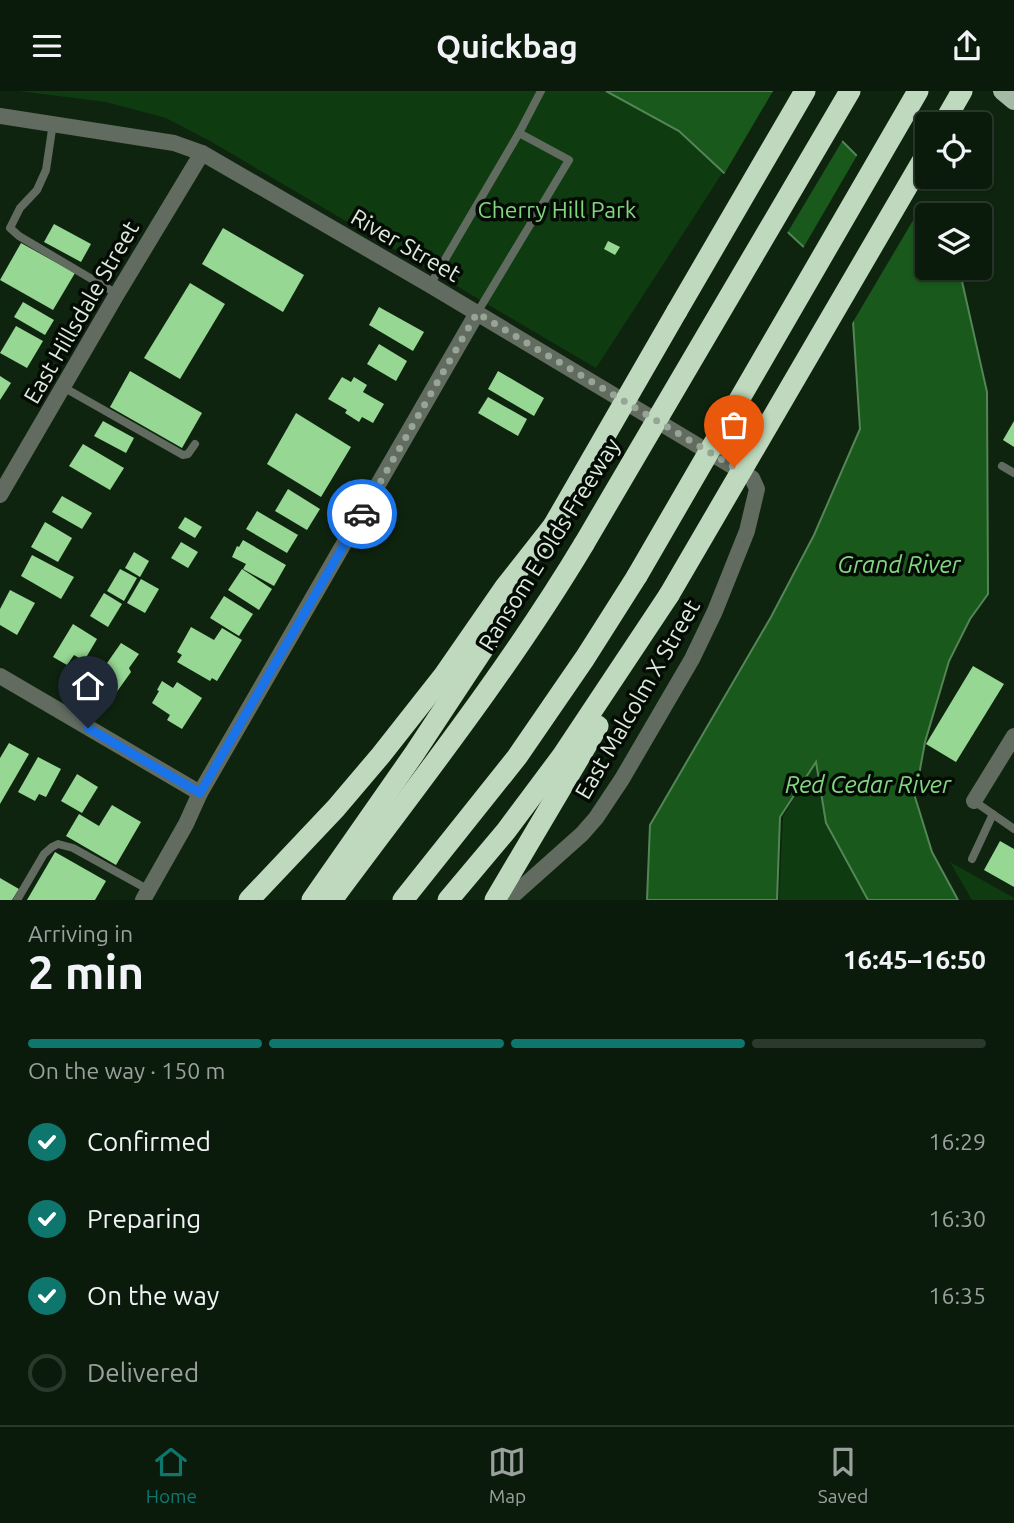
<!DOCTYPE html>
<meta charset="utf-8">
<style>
:root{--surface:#0b1b0b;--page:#192819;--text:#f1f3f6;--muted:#9aa19d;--line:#2b392c;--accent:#0f766e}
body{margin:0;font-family:Ubuntu,sans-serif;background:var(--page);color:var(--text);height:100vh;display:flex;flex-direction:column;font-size:26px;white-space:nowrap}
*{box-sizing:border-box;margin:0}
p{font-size:23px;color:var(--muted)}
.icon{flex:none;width:38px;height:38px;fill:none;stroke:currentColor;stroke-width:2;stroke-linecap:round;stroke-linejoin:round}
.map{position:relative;height:809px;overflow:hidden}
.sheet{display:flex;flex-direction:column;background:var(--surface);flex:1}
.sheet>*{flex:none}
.tools{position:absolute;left:915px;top:21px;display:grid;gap:14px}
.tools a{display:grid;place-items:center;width:77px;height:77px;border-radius:7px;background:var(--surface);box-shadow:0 2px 5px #0004,0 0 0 2px var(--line);font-size:35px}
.pin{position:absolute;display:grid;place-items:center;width:60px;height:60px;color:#fff;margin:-72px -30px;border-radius:50% 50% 50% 0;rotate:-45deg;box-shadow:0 0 7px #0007}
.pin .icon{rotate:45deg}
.courier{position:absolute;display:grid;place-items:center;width:70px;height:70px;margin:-35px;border:5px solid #1a73e8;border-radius:50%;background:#fff;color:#222;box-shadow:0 2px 9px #0007}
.head em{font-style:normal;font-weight:700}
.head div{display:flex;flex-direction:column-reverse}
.head{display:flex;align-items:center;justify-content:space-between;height:119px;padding:0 28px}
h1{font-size:46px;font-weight:700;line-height:52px}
.bar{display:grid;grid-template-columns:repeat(4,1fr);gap:10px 7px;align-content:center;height:84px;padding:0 28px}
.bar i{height:9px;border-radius:5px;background:var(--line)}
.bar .selected{background:var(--accent)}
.bar p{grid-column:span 4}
ol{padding:0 28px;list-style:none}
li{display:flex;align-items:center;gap:21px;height:77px}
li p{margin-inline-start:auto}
li .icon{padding:7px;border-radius:50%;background:var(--accent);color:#fff;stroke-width:4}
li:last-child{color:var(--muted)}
li i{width:38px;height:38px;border:4px solid var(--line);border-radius:50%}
header{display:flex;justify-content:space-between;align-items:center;height:91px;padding:0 28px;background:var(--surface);font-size:32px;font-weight:700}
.tab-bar{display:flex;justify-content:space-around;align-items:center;height:98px;border-top:2px solid var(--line);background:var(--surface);font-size:19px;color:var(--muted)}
.tab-bar a{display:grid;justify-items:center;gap:4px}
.tab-bar .selected{color:var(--accent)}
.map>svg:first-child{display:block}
.green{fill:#0e3c10}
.water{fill:#19591c;stroke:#548556;stroke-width:2}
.pier{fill:#0f240f}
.building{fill:#96d794}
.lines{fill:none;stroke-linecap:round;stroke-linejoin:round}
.service{stroke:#616b60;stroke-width:8}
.minor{stroke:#616b60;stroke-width:16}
.primary{stroke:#a4baa2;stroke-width:18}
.motorway{stroke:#bed9bd;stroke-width:21}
.motorway-bridge{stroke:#bed9bd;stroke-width:21}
.done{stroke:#96a595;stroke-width:7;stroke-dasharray:0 12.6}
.route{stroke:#1a73e8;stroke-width:9}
.labels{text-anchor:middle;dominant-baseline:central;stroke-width:7;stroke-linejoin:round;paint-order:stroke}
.park-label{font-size:23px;fill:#83d681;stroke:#040b04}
.street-label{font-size:23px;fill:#deebdd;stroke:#040b04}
.water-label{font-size:24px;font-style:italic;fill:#83d782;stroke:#040b04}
</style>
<header><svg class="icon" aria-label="menu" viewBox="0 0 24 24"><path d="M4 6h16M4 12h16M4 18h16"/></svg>Quickbag<svg class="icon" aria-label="share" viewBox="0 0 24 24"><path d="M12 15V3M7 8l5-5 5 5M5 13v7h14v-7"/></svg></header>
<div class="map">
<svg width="1014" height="809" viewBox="0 0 1014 809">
<rect width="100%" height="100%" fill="#0f240f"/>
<g class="green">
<polygon points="19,0 606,0 679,40 723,81 596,277 210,50 166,27 106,11"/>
<polygon points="816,670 826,732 868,809 779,809 783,726"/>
<polygon points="950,771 1014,807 1014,809 972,809"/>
</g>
<polygon class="water" points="606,0 792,0 927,135 928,177 959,177 987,301 988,503 970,528 949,570 925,651 915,706 932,761 958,809 868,809 826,732 816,671 780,726 777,809 647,809 650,734 771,526 814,444 860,338 851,200 679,40"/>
<g class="pier">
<polygon points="773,0 797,0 844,47 786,144 723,85"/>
<polygon points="859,61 918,121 850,236 848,201 802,159"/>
</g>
<g class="building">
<polygon points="54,133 91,153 81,171 44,151"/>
<polygon points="223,137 304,184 283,221 202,173"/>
<polygon points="608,150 620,156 615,164 604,158"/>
<polygon points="21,152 75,182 53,219 0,189"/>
<polygon points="190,192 225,213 180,288 144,267"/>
<polygon points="23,211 54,229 45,244 14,226"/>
<polygon points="379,216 424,241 413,260 369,234"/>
<polygon points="16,235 43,250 27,277 0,262"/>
<polygon points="379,253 407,270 396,290 367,273"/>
<polygon points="130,280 202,322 182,357 110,316"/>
<polygon points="498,280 544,307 534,325 488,298"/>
<polygon points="0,285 11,292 0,309"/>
<polygon points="342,286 351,291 354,286 367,294 363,301 384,313 373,332 362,326 359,331 345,322 347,319 328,308"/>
<polygon points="488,306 527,328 518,345 478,322"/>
<polygon points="296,322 351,356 321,406 267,373"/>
<polygon points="103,330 134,347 126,362 94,345"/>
<polygon points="1014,330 1014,356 1003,349"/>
<polygon points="83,353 124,377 110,399 69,375"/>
<polygon points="288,398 320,418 307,439 275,420"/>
<polygon points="62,405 92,422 82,438 52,421"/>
<polygon points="257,420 298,444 287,462 246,438"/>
<polygon points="185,426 202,436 195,447 178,437"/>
<polygon points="45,431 72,447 58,471 31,456"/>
<polygon points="243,449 286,474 274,495 243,478 246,473 232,466 237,455 239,456"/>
<polygon points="181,451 198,461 188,477 171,467"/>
<polygon points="134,461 149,470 140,486 125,477"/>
<polygon points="32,464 74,486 61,508 21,485"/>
<polygon points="120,478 137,487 124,510 107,500"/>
<polygon points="242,478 272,498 259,519 228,499"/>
<polygon points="141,488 159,498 145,522 127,512"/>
<polygon points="10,499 35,512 17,544 0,534 0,518"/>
<polygon points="104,502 122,513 108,536 90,525"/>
<polygon points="224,505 253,523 239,545 210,527"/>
<polygon points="73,533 97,548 84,570 74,564 67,574 53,566"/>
<polygon points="191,536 214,549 222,537 242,549 217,590 212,587 210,590 177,571 182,564 177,561"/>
<polygon points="121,552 139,563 129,577 131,581 116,602 98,590 105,578 105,575"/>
<polygon points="973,575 1004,593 956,671 926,653"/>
<polygon points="162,590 173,597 177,591 202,607 182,638 167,629 170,624 152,612 159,600 157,599"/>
<polygon points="9,652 29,663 0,713 0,667"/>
<polygon points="38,666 61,678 46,706 39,703 35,710 18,701"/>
<polygon points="77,683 98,696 82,722 61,710"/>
<polygon points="112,714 141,731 116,774 66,745 79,723 99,735"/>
<polygon points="1000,750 1014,758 1014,796 984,779"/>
<polygon points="55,761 106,790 95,809 27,809"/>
<polygon points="0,787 19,798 12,809 0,809"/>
</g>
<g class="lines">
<g class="service">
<polyline points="53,32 46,79 37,99 20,117 10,137 19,145 117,203"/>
<polyline points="519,42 541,0"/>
<polyline points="430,194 519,42 569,69 477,222"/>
<polyline points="63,296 183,364 188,363 195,353"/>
<polyline points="1002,375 1014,382"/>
<polyline points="974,710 1014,738"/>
<polyline points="972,768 993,723"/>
<polyline points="17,809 44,763 52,756 58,753 73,757 149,799"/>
</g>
<g class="minor">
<polyline points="0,25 174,52 202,62 430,194 752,387 757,398 747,440 715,520 692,568 622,688 596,727 582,743 508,809"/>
<polyline points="0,404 117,203 202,62"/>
<polyline points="0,585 200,702"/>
<polyline points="974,710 1014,645"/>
<polyline points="143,809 186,733 200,702 477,222"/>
</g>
<polyline class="primary" points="1002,0 1014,10"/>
<g class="motorway">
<polyline points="943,33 962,0"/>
<polyline points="677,220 805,0"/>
<polyline points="249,809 336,717 381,664 444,584 505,496 553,435"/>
<polyline points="312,809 414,663 486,554 521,495"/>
<path d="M332,809C419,692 509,578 584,453"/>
<polyline points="403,809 517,666 585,567 637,485"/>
<polyline points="448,809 506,740 562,665 669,504"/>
<polyline points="495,809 598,635"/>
</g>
<g class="motorway-bridge">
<polyline points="553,435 677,220"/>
<polyline points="584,453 850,0"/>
<polyline points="637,485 918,0"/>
<polyline points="669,504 928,60"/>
</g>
</g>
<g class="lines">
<polyline class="done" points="362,423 477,222 734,376"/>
<polyline class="route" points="88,637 200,702 362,423"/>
</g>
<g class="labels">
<g class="park-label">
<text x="557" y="118">Cherry Hill Park</text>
</g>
<g class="street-label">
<text transform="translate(406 154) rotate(30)">River Street</text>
<text transform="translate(81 221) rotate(-60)">East Hillsdale Street</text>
<text transform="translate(549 453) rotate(-58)">Ransom E Olds Freeway</text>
<text transform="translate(637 608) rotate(-60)">East Malcolm X Street</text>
</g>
<g class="water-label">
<text x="899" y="473">Grand River</text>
<text x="868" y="693">Red Cedar River</text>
</g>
</g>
</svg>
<div class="tools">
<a><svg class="icon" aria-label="locate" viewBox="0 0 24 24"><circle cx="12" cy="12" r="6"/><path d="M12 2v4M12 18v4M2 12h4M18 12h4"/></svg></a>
<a><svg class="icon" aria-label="layers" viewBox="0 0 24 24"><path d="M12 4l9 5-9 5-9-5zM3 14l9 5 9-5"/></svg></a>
</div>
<div class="pin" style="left:734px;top:376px;background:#ea580c"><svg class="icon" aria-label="bag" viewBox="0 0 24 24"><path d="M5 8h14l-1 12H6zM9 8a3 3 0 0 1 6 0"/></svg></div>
<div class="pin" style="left:88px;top:637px;background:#1f2937"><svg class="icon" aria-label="home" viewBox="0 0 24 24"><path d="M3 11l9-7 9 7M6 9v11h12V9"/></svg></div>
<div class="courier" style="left:362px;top:423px"><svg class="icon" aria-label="car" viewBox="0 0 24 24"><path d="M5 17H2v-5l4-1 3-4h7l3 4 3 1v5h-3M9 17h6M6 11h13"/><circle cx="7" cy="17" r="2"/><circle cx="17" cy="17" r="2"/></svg></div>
</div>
<section class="sheet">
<div class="head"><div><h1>2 min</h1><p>Arriving in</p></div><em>16:45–16:50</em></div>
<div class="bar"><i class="selected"></i><i class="selected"></i><i class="selected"></i><i></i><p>On the way · 150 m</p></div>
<ol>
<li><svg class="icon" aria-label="check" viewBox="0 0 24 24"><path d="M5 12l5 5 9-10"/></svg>Confirmed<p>16:29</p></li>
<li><svg class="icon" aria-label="check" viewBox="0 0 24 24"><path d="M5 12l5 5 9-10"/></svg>Preparing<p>16:30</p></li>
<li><svg class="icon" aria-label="check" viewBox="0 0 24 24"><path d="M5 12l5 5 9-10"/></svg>On the way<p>16:35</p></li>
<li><i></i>Delivered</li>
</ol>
</section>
<nav class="tab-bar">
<a class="selected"><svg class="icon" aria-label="home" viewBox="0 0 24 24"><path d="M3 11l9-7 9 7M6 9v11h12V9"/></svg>Home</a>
<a><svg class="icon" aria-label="map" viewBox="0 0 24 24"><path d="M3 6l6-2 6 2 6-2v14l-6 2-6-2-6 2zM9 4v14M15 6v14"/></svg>Map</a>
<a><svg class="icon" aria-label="saved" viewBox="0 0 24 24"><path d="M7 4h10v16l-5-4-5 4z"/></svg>Saved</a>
</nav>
